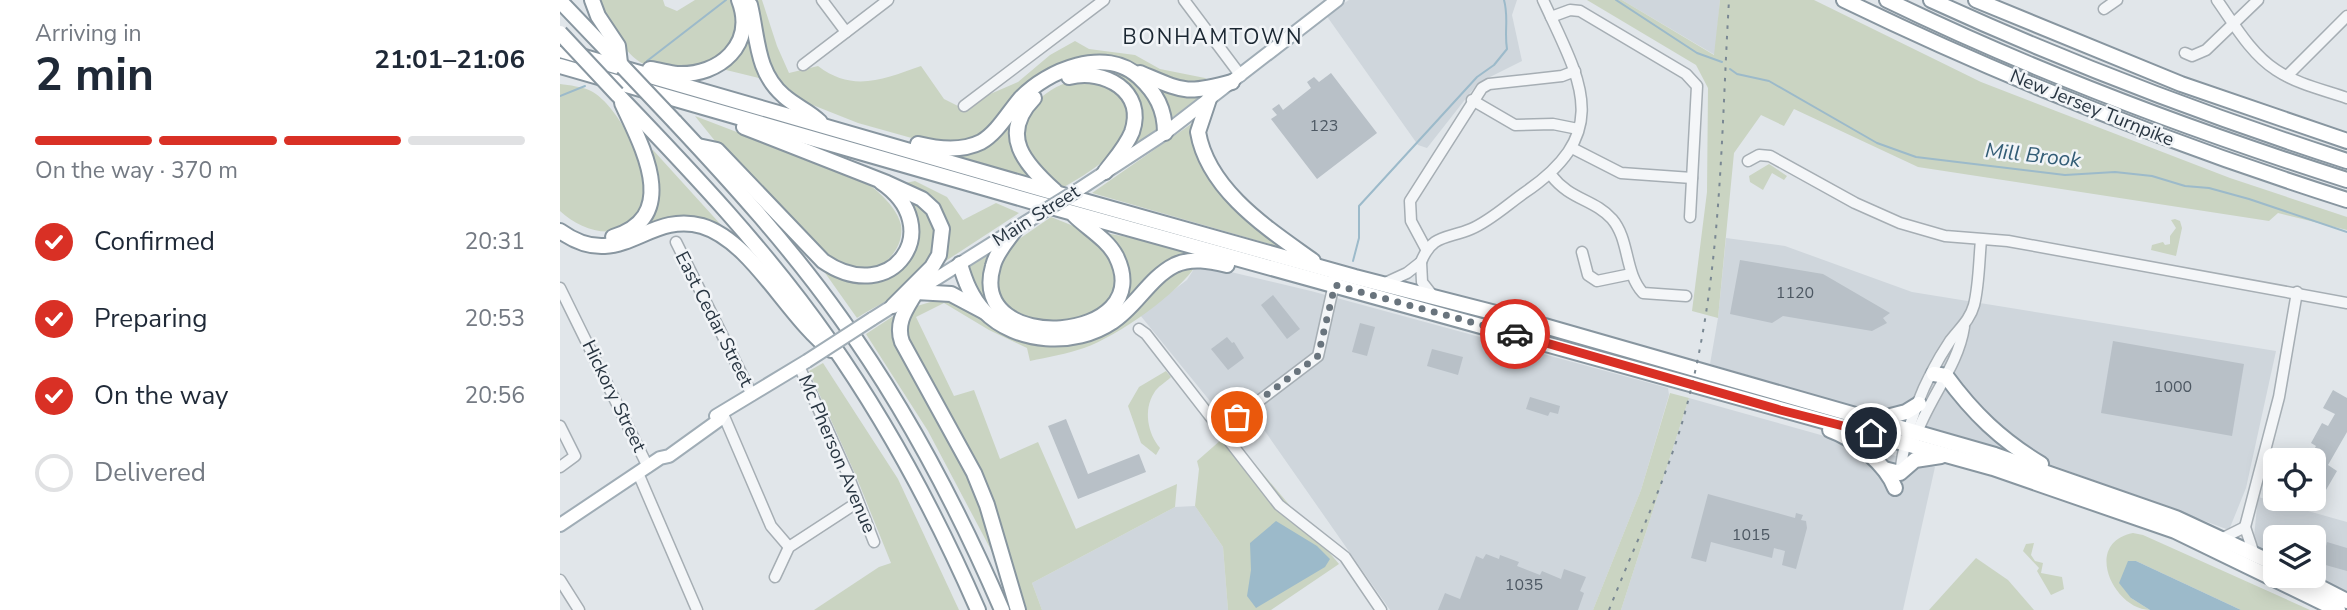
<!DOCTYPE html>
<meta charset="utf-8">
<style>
:root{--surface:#fff;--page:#f6f6f7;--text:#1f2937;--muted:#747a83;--line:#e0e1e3;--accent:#d93025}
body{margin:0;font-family:"Nunito Sans",sans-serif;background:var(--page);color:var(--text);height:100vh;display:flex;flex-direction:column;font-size:26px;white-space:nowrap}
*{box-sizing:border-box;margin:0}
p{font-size:23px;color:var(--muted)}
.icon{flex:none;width:38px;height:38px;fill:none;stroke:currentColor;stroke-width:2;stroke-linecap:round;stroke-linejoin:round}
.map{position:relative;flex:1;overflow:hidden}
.details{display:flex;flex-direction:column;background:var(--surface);width:560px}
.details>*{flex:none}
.controls{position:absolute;left:1703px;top:448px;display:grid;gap:14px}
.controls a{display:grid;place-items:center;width:63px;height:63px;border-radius:10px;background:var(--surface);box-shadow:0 4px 18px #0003;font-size:35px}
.pin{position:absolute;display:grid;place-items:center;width:60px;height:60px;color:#fff;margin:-30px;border:4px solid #fff;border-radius:50%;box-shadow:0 2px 7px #0007}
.courier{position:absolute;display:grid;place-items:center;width:70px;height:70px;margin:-35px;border:5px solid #d93025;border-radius:50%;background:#fff;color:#222;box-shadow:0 2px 9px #0007}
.summary em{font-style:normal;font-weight:700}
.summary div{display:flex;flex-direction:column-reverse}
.summary{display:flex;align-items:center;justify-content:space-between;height:119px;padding:0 35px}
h1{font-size:46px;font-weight:700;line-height:52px}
.bar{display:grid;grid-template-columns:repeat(4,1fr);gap:10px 7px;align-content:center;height:84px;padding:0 35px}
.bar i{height:9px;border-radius:5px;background:var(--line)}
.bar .selected{background:var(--accent)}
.bar p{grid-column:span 4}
ol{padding:0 35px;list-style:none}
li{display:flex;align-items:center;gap:21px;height:77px}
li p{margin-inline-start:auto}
li .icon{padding:7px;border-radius:50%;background:var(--accent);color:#fff;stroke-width:4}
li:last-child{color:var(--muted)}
li i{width:38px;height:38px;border:4px solid var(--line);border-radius:50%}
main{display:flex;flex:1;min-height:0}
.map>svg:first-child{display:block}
.built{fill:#cfd6dc}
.green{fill:#cad4c2}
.water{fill:#9cbaca}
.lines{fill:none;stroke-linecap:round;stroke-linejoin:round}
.stream{stroke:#9cbaca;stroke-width:2}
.building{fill:#b8c0c7}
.minor-casing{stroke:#a6aeb4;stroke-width:13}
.major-casing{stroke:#a0adb6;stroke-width:16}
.highway-casing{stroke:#8896a0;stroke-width:18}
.minor{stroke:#f4f6f8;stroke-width:10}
.major{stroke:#fff;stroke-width:12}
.highway{stroke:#fff;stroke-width:14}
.rail{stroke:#7a8893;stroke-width:2;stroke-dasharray:3.5 7;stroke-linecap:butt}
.major-bridge-casing{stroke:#a0adb6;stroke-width:16;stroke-linecap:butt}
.highway-bridge-casing{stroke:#8896a0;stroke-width:18;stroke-linecap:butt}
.major-bridge{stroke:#fff;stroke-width:12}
.highway-bridge{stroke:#fff;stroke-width:14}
.done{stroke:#69747d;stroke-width:7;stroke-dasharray:0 12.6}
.route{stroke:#d93025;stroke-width:9}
.labels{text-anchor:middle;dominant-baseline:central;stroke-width:5;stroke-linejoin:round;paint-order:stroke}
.number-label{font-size:16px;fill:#4d5863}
.street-label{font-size:19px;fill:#293642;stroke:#f1f4f7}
.neighbourhood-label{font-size:21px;letter-spacing:2px;fill:#1b2732;stroke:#f1f4f7}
.water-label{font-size:21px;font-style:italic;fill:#335d76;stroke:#f1f4f7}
</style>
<main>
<section class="details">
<div class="summary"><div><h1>2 min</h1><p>Arriving in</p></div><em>21:01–21:06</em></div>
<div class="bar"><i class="selected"></i><i class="selected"></i><i class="selected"></i><i></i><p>On the way · 370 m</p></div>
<ol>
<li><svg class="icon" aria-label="check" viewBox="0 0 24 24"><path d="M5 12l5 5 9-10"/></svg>Confirmed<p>20:31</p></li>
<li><svg class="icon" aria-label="check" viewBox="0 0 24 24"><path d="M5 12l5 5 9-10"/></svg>Preparing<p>20:53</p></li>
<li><svg class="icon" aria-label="check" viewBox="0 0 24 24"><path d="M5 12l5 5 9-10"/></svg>On the way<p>20:56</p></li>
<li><i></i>Delivered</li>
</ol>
</section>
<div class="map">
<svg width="1787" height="610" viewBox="0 0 1787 610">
<rect width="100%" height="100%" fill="#e1e6ea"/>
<g class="built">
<polygon points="789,0 957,0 952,15 962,61 918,83 867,148 858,145 766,15"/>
<polygon points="1062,0 1160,0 1155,55"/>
<polygon points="1166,238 1225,246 1352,292 1716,351 1686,488 1669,530 1495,466 1150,364 1158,318"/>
<polygon points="637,264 751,291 1108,388 1109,395 1081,490 1033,610 830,610 695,417 676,433 580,315 627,280"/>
<polygon points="1129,398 1375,467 1343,610 1061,610"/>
<polygon points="1698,497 1787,522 1787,598 1746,576 1754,576 1754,537 1715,537 1715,559 1693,547"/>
<polygon points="635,506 663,547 668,610 482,610 472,583 615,507"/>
</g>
<g class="green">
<path d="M36,0H103L105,6L117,11L135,0H174C176,8 179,19 178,27C172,68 112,81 80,62C61,50 48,19 36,0Z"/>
<path d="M192,0H202L217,46L229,73L258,66C293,93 324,79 361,66L384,99L400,107L458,82L490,55L515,41L529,49L575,55L600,69L645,78L653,83L626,86L545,56L507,64L421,137L373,144L298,123L240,100L215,82L200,41Z"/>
<polygon points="1027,0 1062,0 1154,55 1160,0 1254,0 1421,82 1670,178 1787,217 1787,230 1718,213 1709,221 1358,167 1234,109 1224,126 1201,115 1174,153 1158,318 1132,311 1147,192 1148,88 1136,65"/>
<polygon points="188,23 203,79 162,69"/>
<path d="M538,67C574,72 598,88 600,127L568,149L576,99L555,76Z"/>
<path d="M521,78C531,81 543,83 553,87C558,90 563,98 566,104C586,141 529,172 504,187C441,154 455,94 521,78Z"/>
<polygon points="586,78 614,92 641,96 609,120"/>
<path d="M0,84C9,85 23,87 31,91C59,106 89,167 83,198C75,245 26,236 0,211Z"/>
<path d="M459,108C453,138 451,153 471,178L385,154L408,150Z"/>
<path d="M135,116C175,131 215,147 254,162C270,168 290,172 304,181C318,190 338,209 341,225C345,250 320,275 295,269C247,257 167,156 135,116Z"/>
<polygon points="634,122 632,139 641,159 674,207 723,248 532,193"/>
<polygon points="93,150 182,248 152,225 71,236 89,215 89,152"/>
<polygon points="1209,164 1227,176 1224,180 1212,173 1203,190 1190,182 1189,176"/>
<polygon points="355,181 387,197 403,220 436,203 459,213 372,270 386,225 340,184"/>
<path d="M347,198C394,221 377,261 344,289C331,300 312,308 297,318L263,270L264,267C281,278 316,292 333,274C343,262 349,242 356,228Z"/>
<polygon points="491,217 526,231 548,250 556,284 552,297 536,315 499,325 458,317 439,300 434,273 452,244"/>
<polygon points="1615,219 1620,221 1622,228 1616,256 1591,250 1592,245 1603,242 1605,245 1610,244 1610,236 1616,228 1611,220"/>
<polygon points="545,233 578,239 644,257 588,279 551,316 566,285"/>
<polygon points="440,248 429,265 450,324 425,307 407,268"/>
<path d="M637,264C618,294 558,336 524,348C507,354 488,357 470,361L467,348L429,330L384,303L356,317L394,396L414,390L440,459L478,442L516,529L617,484L615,507L472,583L482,610H467L428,485L347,336V317L357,306L384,298L450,331L534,337L608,274Z"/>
<polygon points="335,315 334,336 416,488 439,565 368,431 306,334"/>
<polygon points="263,363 338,479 399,610 254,610 319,567 331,563 296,476 249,371"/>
<path d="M606,371L611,377C606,382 597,387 594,393C583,410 588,434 600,448L596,455L581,443L568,406L579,387Z"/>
<polygon points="1110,393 1129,398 1061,610 1033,610 1081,490"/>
<polygon points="662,439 689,469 694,463 779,564 711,610 668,610 663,547 635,506 639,469 637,461"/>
<path d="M1573,533L1583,535L1750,610H1681L1576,561H1568L1571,598L1590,610C1554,610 1522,543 1573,533Z"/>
<polygon points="1474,543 1471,555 1475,561 1483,563 1481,573 1502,577 1504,589 1491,595 1477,571 1479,568 1463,551 1466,544"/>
<polygon points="1416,558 1448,580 1474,610 1369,610"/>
</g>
<g class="water">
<polygon points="716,521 757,546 770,559 765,567 696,608 687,596 691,570 690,543"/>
<polygon points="1568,561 1576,561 1681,610 1590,610 1571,598 1559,583"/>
</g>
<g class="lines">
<g class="stream">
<polyline points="1056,0 1137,53 1162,62"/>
<polyline points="87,61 166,0"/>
<polyline points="1170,69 1177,74 1209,81 1317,143 1356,157 1505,175 1555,172 1592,176 1625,186 1649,188 1689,199 1787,232"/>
<polyline points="0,96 25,86"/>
<path d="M793,261L799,238V206L917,77L934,65L947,49C944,31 949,18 944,0"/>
</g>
</g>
<g class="building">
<polygon points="771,73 817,133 757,179 711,119 717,115 712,109 719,104 723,110 751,88 747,82 754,77 759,82"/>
<polygon points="1180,260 1263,274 1330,313 1323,318 1327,323 1312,331 1223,316 1212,323 1170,314"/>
<polygon points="713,295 740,329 727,339 701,305"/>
<polygon points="800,323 815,327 807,356 792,352"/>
<polygon points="667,337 672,343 674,342 684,358 668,370 651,349"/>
<polygon points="1553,341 1684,364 1672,436 1541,413"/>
<polygon points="872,349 903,357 898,375 867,366"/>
<polygon points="1773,390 1787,398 1787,432 1768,465 1777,471 1766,490 1754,483 1754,460 1733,460 1739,450 1750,457 1756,446 1751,443 1762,423 1768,426 1775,414 1763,408"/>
<polygon points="970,397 1000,406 998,414 990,412 988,416 966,409"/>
<polygon points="506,419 528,474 579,454 586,472 518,499 488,426"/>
<polygon points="1148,494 1235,518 1236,513 1243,515 1241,520 1246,521 1247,528 1236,569 1222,565 1225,551 1214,548 1212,558 1151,542 1146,562 1131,558"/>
<polygon points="1767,542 1787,548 1787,571 1762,564"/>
<polygon points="926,554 939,559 940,555 959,562 957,566 980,575 982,571 1001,579 1004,569 1026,577 1020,591 1024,593 1018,610 878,610 885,593 900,599 916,556 923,559"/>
</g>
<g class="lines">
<defs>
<g id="minor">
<polyline points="262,0 286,32"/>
<polyline points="624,0 681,76"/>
<path d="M1657,0C1674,24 1691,54 1716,70C1737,84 1764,90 1787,98"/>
<polyline points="1544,9 1557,0"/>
<polyline points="991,17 1010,10 1020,11 1126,74 1137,86 1130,217"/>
<polyline points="1625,53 1632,56 1646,50 1698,0"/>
<polyline points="243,65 328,0"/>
<polyline points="1727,76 1787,16"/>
<polyline points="912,100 955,125 993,124 1018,129"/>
<polyline points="404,106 544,0"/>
<polyline points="1012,148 1061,173 1132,178"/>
<polyline points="1188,161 1199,155 1210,156 1295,203 1340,223 1385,236 1448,241 1787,303"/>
<path d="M991,175C1010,200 1034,199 1052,219C1070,240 1064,272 1083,293L1126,296"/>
<polyline points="116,242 192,395"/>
<polyline points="866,249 851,221 850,201 922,88 929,84 1002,76 1015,71"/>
<polyline points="1022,252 1028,275 1037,281 1071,274"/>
<path d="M861,262C872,234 887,239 911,229C930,221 947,205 964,193C1054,132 1021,82 983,0"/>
<polyline points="823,284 847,273 861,262 862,282 873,296"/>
<polyline points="0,288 88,467"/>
<polyline points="579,329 586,334 719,505 785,557 821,610"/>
<polyline points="239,366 288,475 314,542"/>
<polyline points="163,414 211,526 229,547"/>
<polyline points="0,426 15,456 0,467"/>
<polyline points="662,429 758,356 775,279"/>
<path d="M1355,438C1368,399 1398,367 1404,327"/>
<polyline points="78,473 137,610"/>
<path d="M1340,473C1346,426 1364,380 1390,341C1399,329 1410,320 1414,305C1419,285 1419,261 1421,240"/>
<polyline points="1685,527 1719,397 1737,292"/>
<polyline points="1661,539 1685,527 1694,554"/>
<polyline points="215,577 229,547 298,502"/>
<polyline points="0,580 19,610"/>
</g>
<g id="major">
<polyline points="518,190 605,133 777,0"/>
<polyline points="312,319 476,216"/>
<polyline points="156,416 247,361"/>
<polyline points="0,525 100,458 109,456 159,420 163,414"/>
</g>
<g id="highway">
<polyline points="32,0 38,16 58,46 60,63"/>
<path d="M1284,0C1447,79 1614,145 1787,200"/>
<path d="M1327,0C1475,72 1630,130 1787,180"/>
<path d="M1371,0C1506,62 1645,115 1787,161"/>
<polyline points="1416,0 1621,84 1787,141"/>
<polyline points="0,1 63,67"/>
<path d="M190,5C198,38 196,72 224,96C235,106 249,111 260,122"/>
<polyline points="0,50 499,194 795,277 967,321 1435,455 1616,518 1715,564"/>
<polyline points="0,66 477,203 1433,468 1615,531 1778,610"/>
<path d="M90,69C99,70 108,73 117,74C160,76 196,44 179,0"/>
<path d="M580,73C623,91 625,95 672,82"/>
<path d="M509,77C544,68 586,91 572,132C566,147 554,160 545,172"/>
<path d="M57,94C132,172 207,251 269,340C328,424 377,516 418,610"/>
<path d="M474,98C438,135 465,164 495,191"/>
<path d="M649,99L638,132C648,191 710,230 753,261"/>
<path d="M115,122C173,184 230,247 280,317C345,407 398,508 442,610"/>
<polyline points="184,127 327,183 362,199 373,209 382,229 379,255 372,267 333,306"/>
<path d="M358,144C378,149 401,152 421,142C437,133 448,113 460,99C487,70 546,46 579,77C596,93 605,109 605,133"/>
<path d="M138,146L157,150L263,261C333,309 388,227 321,182"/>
<path d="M455,230C447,241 436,253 433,266C406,357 600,344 556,256C547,239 527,228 514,215"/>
<path d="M0,231C60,274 87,210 142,226C192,241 228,318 271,350"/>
<path d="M53,237C122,216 81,145 62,103"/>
<path d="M400,264C405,281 411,297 424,311C456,344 515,347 552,322C576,307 589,278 615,265C632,257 650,261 667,265"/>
<path d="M425,312L391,294L356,292C347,308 335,322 342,342L414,473L427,505L458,610"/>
<path d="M1374,374L1386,376C1413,413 1441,440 1481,464"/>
<polyline points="1315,420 1346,412 1359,404"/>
<path d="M1270,430C1295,439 1326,464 1335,488"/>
<polyline points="1324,469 1340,473 1355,460 1381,456"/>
<polyline points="1738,576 1787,601"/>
</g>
</defs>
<use href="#minor" class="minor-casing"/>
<use href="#major" class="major-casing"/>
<use href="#highway" class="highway-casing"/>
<use href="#minor" class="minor"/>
<use href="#major" class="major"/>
<use href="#highway" class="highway"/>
<path class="rail" d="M1049,610C1076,541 1110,473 1128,401C1162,271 1161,134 1169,0"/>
<defs>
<g id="major-bridge">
<polyline points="476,216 518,190"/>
<polyline points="247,361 312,319"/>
</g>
<g id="highway-bridge">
<polyline points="0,33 57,94"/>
<polyline points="63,67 115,122"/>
</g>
</defs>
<use href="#major-bridge" class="major-bridge-casing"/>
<use href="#highway-bridge" class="highway-bridge-casing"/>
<use href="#major-bridge" class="major-bridge"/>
<use href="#highway-bridge" class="highway-bridge"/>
</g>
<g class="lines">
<polyline class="done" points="677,417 758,356 775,285 955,334"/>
<polyline class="route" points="955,334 1220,410 1311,433"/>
</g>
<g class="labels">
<g class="number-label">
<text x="764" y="126">123</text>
<text x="1235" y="293">1120</text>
<text x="1613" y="387">1000</text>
<text x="1191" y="535">1015</text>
<text x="964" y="585">1035</text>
</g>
<g class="street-label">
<text transform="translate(1532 108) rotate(22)">New Jersey Turnpike</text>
<text transform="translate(476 216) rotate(-32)">Main Street</text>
<text transform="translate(154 319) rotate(63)">East Cedar Street</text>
<text transform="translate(54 396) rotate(64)">Hickory Street</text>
<text transform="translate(277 454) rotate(67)">Mc Pherson Avenue</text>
</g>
<g class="neighbourhood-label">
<text x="653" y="37">BONHAMTOWN</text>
</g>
<g class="water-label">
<text transform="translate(1473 155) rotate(6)">Mill Brook</text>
</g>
</g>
</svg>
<div class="controls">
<a><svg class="icon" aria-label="locate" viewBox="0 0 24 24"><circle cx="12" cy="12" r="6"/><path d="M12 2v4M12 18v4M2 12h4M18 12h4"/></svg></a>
<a><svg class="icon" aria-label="layers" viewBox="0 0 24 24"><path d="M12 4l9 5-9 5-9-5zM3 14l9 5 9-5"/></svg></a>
</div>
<div class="pin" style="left:677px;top:417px;background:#ea580c"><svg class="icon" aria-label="bag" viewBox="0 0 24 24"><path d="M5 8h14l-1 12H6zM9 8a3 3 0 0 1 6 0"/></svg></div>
<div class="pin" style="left:1311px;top:433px;background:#1f2937"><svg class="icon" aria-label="home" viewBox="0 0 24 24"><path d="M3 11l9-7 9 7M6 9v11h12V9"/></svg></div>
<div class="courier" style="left:955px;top:334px"><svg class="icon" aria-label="car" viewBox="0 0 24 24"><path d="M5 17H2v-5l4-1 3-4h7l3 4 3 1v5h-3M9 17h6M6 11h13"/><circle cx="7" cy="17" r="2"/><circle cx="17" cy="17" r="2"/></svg></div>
</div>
</main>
